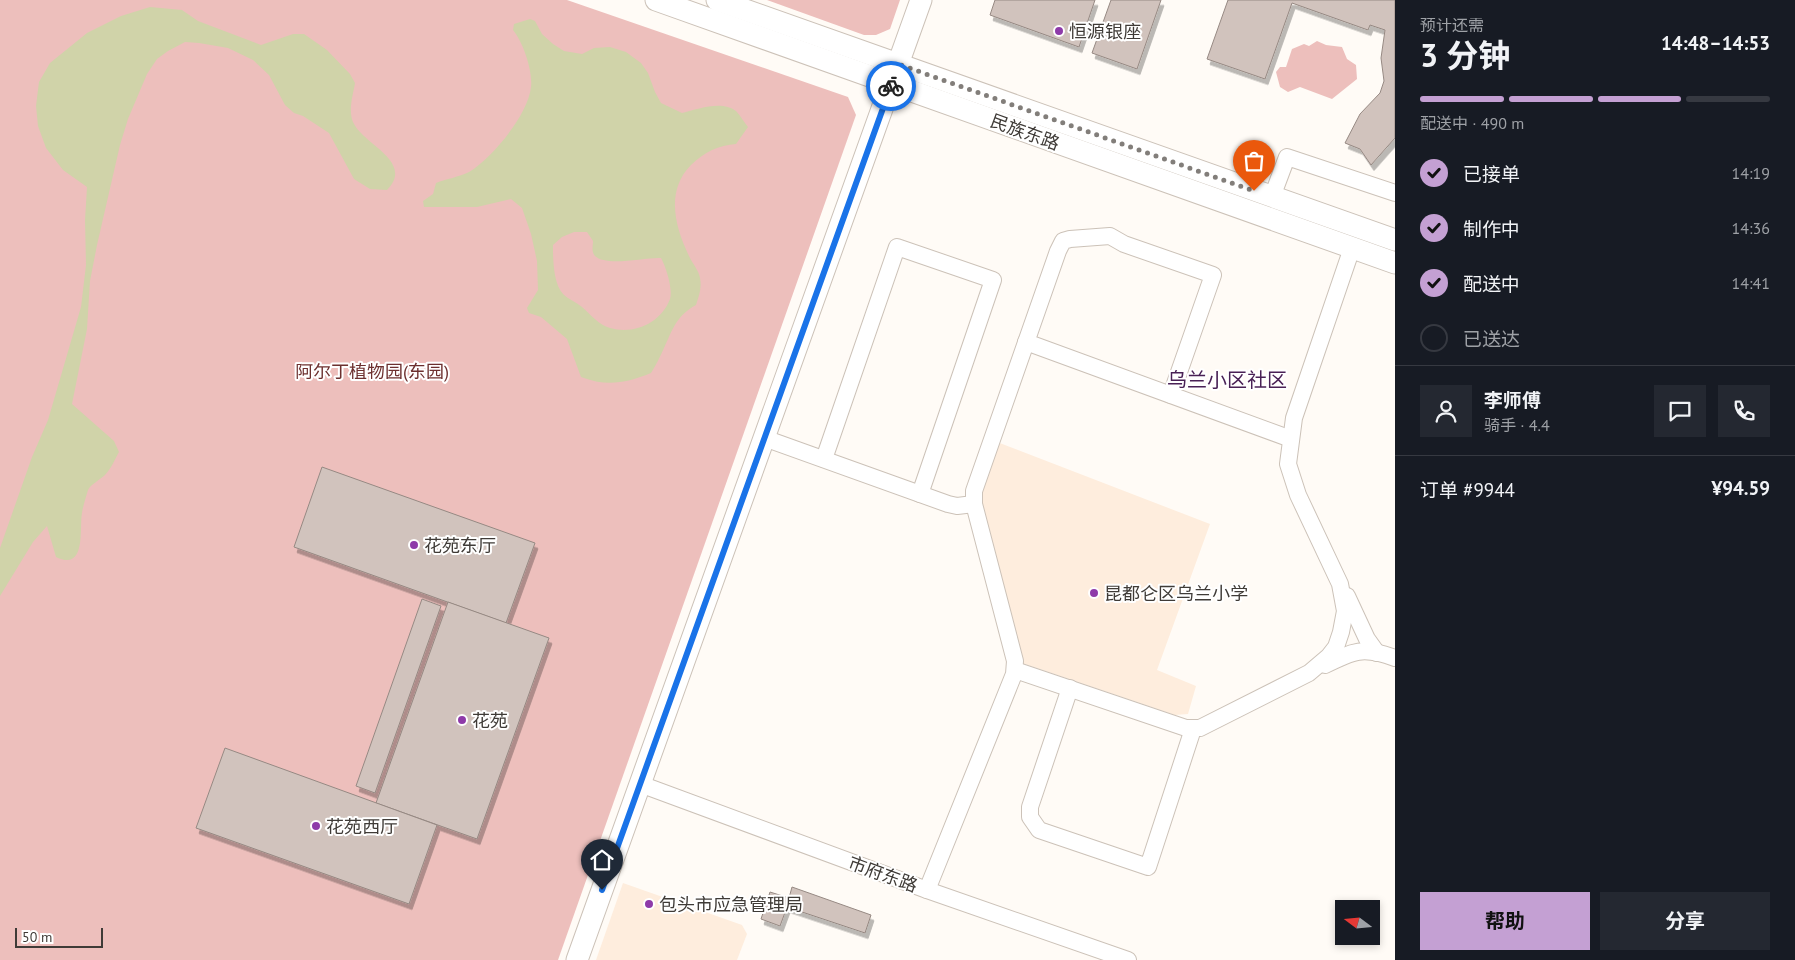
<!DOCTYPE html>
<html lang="zh">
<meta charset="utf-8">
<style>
:root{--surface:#171b24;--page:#242831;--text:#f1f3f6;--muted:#9ea1a6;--line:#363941;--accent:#c4a0d3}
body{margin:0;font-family:"PT Sans","Noto Sans SC",sans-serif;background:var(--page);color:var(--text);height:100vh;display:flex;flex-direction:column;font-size:19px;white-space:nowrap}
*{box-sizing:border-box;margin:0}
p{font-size:16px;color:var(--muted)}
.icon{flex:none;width:28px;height:28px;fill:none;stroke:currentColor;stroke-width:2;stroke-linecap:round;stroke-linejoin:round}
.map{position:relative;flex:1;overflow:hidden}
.panel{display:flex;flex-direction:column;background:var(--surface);width:400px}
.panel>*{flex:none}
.needle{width:32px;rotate:286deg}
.tools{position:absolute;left:1335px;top:900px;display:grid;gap:10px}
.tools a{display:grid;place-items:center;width:45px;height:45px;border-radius:0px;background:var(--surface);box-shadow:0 2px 8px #0003;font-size:25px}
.scale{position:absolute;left:15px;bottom:12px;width:88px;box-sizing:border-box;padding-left:5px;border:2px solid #3f3b37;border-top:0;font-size:14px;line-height:18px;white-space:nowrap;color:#3f3b37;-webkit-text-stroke:4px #fff;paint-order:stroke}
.pin{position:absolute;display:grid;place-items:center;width:42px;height:42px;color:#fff;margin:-51px -21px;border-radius:50% 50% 50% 0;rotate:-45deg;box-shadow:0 0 5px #0007}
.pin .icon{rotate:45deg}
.courier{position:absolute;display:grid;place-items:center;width:50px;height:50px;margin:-25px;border:4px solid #1a73e8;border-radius:50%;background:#fff;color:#222;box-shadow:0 1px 6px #0007}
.overview em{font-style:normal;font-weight:700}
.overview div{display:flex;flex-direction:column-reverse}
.overview{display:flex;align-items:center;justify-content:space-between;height:85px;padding:0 25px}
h1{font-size:32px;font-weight:700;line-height:38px}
.bar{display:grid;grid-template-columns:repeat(4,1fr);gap:8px 5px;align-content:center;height:60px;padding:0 25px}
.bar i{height:6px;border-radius:4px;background:var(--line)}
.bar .active{background:var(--accent)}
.bar p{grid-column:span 4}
.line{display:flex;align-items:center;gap:12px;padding:0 25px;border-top:1px solid var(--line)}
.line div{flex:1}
.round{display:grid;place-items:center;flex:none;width:52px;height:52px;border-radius:0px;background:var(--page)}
ol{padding:0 25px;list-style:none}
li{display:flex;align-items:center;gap:15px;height:55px}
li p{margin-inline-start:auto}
li .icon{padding:5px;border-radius:50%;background:var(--accent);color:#111;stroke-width:4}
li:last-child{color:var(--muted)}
li i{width:28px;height:28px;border:2px solid var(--line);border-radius:50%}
.action{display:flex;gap:10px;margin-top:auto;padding:10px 25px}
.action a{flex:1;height:58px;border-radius:0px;background:var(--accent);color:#111;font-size:20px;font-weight:700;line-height:58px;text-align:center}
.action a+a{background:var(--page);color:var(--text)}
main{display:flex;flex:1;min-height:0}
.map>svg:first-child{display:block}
.built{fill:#feeddd}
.green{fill:#edbfbc}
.water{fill:#d0d3a9;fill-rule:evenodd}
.building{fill:#d1c3bd;stroke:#968983;filter:url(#shadow)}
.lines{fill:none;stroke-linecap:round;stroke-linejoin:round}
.minor-casing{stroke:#ccc2b8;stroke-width:18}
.major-casing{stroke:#ccc2b8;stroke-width:23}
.minor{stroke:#fff;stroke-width:16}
.major{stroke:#fff;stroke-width:21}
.done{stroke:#827e7a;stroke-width:5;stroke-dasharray:0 9}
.route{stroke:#1a73e8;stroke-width:6}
.poi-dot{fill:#8e3aa9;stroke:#fff;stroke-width:2}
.labels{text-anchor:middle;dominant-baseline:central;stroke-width:4;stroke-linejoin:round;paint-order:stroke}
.poi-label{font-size:18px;fill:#3f3b37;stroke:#fff;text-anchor:start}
.street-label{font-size:18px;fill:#3f3b37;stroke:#fff}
.park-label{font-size:18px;fill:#6d302f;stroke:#fff}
.quarter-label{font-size:20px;fill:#492156;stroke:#fff}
</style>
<main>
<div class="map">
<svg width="1395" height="960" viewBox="0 0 1395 960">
<defs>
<filter id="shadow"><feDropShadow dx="3" dy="5.5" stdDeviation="0" flood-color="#0004"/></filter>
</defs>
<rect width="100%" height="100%" fill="#fffbf6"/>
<g class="built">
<polygon points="997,442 1210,524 1157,670 1196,686 1188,714 1175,715 1022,663 979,498"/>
<polygon points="623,883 742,925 747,934 737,960 596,960"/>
</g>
<g class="green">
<polygon points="0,0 567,0 848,97 856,115 558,960 0,960"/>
<polygon points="767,0 900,0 890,29 876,35 864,35"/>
<polygon points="1317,41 1326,45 1342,47 1347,59 1356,65 1357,79 1332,99 1300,87 1288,92 1280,87 1276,72 1280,67 1286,67 1292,49 1304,44 1309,46"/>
</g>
<g class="water">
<path d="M150,7L182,10L198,21L261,45L293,34H304L327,50L350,74L355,83C353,95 348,110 353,122C363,145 415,161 387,190L370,189L354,179L329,133L303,116L294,113L285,105L269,75L253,60L228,48L199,43L185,42L168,51L157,59L147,74L128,119L120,145L97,245L90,281L87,329L72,404L114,441L119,452C115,459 111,469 105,475C100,480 91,484 88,490C86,497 83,506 82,513C79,528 87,572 56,557L47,526L33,542L0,596V548L32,457L48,420L81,307L86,265L85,220L87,187L63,170L46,148L38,126L36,106L39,82L50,63L87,33L121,16Z"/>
<path d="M530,19L535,21L542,34L553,44L564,51L582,54L594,48L610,47L626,52L641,63L648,73L655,92L661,103L682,113C698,109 722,100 736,111C740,115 744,122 748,127L736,144C719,145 704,152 691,165C665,191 675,228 690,258C693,264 699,271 700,278C702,288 699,296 696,305C676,316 673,329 664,348C660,357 656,365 651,373C626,383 607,387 581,377L567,339L541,317L529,313L527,308L538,290L537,261L531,234L522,208L511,199L477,207H424L423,201L433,194L436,183C446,179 459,177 469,172C492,158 528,115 531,87C533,71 523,42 513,30L514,24ZM574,232H587L593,241C593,245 591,252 595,256C606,267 646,257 661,258C666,267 673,289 670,299C661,323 634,335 610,328C599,325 590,314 582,307C576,302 568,299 563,294C553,283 553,258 553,245L562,237Z"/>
</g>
<g class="building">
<polygon points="995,0 1095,0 1079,47 990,15"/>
<polygon points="1111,0 1161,0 1137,69 1092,53"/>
<polygon points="1228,0 1395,0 1395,138 1371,165 1360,149 1345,143 1360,114 1380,93 1384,81 1381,58 1385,30 1370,25 1368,30 1292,3 1265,79 1207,59"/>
<polygon points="322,467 535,543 506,623 294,547"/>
<polygon points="422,599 441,606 375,793 356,786"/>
<polygon points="448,602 549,638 477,839 376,803"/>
<polygon points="225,748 437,825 409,904 196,828"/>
<polygon points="792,887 871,915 865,933 787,907 780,926 761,919 770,892 789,898"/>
</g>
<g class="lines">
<defs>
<g id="minor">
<polyline points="1272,197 1287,157 1395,193"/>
<polyline points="1026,342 1291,439"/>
<polyline points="764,438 948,504 957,506 974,504"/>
<polyline points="824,459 897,247 993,280 920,494"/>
<polyline points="1347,596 1367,639 1377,653"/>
<path d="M1325,665C1353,651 1363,646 1395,658"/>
<polyline points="1015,670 1186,728 1200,728 1309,673 1329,656 1336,647 1341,632 1345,611 1340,584 1298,495 1288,464 1294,418 1352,248"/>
<polyline points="1070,688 1030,807 1030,817 1039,830 1148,867 1193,729"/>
<polyline points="640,784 927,890 1128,960"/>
<polyline points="927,890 1014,674 1015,661 974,504 974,491 1058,251 1063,241 1070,239 1110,236 1124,244 1213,275 1171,395"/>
</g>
<g id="major">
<polyline points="656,0 1395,263"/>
<polyline points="717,0 1395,240"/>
<polyline points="577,960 921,0"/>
</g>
</defs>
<use href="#minor" class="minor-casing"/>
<use href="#major" class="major-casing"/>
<use href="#minor" class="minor"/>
<use href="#major" class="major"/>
</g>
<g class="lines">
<polyline class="done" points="891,86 898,64 1254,191"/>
<polyline class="route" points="602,890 891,86"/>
</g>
<g class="poi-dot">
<circle cx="1059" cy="31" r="5"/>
<circle cx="414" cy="545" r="5"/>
<circle cx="1094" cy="593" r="5"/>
<circle cx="462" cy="720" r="5"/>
<circle cx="316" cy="826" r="5"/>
<circle cx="649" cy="904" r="5"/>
</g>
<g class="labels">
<g class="poi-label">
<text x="1069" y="31">恒源银座</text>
<text x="424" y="545">花苑东厅</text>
<text x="1104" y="593">昆都仑区乌兰小学</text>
<text x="472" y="720">花苑</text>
<text x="326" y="826">花苑西厅</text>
<text x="659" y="904">包头市应急管理局</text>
</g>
<g class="street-label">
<text transform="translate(1025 132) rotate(20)">民族东路</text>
<text transform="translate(883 874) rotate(20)">市府东路</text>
</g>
<g class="park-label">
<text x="372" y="371">阿尔丁植物园(东园)</text>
</g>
<g class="quarter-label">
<text x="1227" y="380">乌兰小区社区</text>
</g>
</g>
</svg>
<div class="tools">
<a><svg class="needle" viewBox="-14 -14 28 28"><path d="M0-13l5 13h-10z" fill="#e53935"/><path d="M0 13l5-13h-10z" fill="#9ea1a6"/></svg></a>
</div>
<div class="scale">50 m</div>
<div class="pin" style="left:1254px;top:191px;background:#ea580c"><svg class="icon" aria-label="bag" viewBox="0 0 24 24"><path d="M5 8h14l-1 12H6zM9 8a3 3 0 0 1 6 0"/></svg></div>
<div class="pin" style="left:602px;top:890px;background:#1f2937"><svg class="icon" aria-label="home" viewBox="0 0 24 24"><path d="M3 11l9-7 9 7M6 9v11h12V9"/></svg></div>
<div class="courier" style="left:891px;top:86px"><svg class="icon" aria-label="bike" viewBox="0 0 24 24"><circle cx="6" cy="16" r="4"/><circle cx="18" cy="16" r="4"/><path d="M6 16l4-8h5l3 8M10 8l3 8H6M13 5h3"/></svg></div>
</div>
<section class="panel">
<div class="overview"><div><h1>3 分钟</h1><p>预计还需</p></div><em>14:48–14:53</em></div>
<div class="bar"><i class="active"></i><i class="active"></i><i class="active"></i><i></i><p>配送中 · 490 m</p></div>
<ol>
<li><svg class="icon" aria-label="check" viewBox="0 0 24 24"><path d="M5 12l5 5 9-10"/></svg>已接单<p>14:19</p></li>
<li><svg class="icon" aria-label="check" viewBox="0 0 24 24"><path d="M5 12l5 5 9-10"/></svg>制作中<p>14:36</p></li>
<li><svg class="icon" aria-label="check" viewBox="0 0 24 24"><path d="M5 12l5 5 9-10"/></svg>配送中<p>14:41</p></li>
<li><i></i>已送达</li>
</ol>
<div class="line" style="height:90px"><a class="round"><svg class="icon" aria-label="person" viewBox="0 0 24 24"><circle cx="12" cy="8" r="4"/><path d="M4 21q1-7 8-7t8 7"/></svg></a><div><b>李师傅</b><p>骑手 · 4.4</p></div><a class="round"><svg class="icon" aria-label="chat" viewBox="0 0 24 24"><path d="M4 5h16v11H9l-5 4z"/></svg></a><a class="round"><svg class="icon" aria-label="phone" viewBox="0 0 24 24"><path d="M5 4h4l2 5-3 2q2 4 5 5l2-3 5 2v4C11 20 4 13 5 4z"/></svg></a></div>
<div class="line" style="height:65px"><div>订单 #9944</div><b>¥94.59</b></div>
<div class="action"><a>帮助</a><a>分享</a></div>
</section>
</main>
